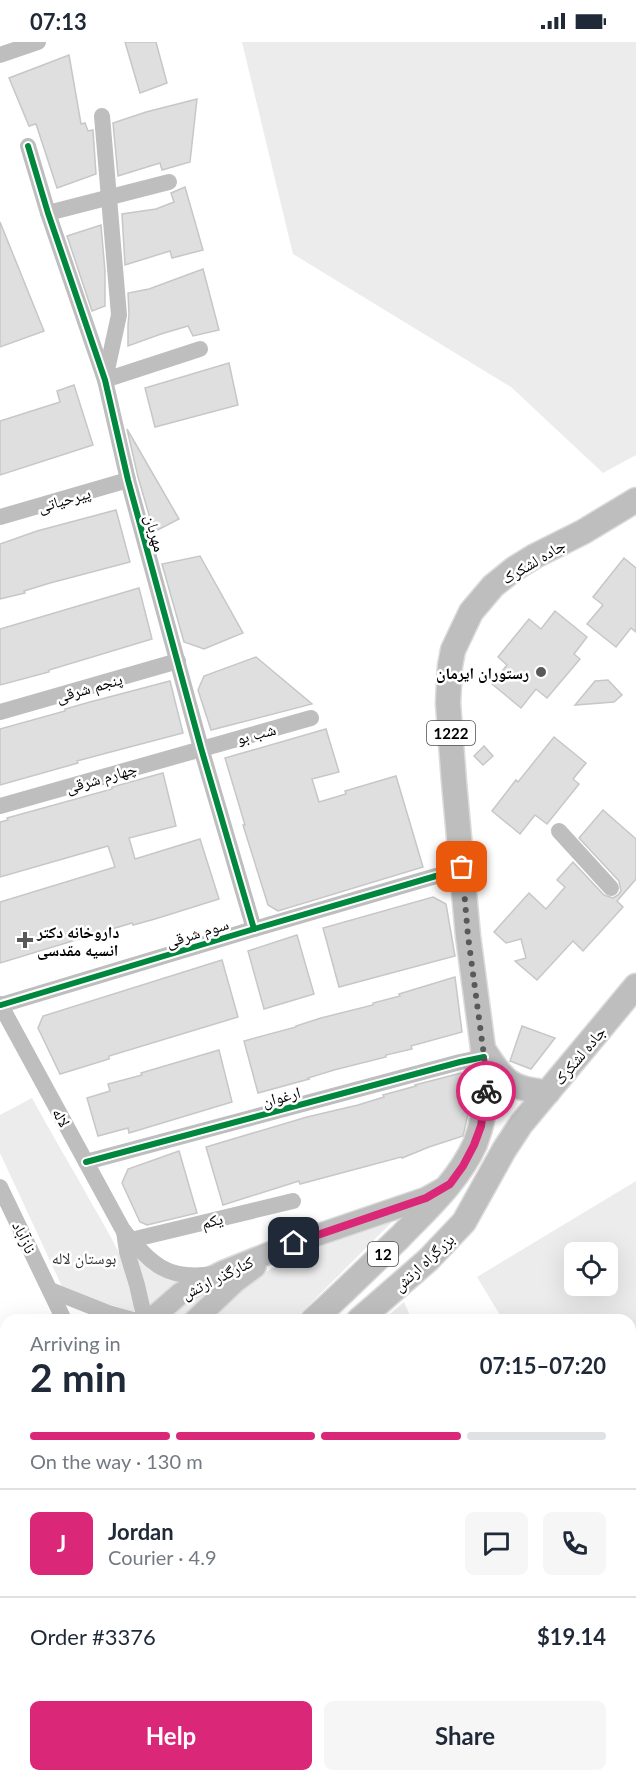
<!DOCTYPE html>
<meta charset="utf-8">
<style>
:root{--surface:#fff;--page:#f6f6f7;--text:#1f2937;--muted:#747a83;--line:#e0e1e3;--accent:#db2777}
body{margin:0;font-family:Lato,"Noto Naskh Arabic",sans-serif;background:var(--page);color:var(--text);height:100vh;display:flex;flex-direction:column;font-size:22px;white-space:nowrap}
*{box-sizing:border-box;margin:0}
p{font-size:20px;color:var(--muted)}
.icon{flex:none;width:33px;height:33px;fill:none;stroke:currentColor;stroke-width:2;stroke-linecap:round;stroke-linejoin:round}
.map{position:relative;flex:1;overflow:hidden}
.drawer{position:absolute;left:0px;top:1272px;width:636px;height:468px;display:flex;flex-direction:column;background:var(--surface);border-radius:18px 18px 0 0;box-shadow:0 6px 24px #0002}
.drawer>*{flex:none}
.buttons{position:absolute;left:564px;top:1200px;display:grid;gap:12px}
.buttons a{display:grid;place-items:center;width:54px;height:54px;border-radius:9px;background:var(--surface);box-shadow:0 6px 24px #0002;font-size:30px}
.pin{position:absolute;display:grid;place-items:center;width:51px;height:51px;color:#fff;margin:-26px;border-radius:12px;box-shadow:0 3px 9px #0006}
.courier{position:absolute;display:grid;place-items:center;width:60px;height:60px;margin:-30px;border:4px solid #db2777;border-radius:50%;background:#fff;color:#222;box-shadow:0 2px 8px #0007}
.head em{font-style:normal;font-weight:700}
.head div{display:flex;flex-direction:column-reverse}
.head{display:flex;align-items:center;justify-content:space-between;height:102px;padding:0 30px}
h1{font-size:39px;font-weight:700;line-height:45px}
.bar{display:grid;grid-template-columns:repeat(4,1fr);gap:9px 6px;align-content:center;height:72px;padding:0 30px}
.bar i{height:8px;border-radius:4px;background:var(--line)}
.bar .current{background:var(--accent)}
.bar p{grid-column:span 4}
.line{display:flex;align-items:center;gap:15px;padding:0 30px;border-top:2px solid var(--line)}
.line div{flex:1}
.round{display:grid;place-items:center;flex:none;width:63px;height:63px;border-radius:9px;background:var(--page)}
.action{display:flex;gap:12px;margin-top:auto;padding:12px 30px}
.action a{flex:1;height:69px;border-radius:9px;background:var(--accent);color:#fff;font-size:24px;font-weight:700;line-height:69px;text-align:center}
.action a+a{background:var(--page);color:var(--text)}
.status{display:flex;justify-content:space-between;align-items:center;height:42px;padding:0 30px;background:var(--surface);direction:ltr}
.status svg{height:16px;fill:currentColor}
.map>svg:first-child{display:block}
.green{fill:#ececec;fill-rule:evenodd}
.building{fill:#dfdfdf;stroke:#c7c7c7;stroke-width:1.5}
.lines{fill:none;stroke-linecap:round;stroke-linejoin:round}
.major-casing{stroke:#dbdbdb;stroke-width:24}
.highway-casing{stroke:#dbdbdb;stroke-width:27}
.minor{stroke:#bebebe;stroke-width:16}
.major{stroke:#bebebe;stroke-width:21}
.highway{stroke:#bebebe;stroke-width:24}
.cycleway-casing{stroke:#fff;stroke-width:10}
.cycleway{stroke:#00873e;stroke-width:6}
.done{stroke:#595959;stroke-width:6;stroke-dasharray:0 10.8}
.route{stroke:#db2777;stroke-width:8}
.poi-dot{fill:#595959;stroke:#fff;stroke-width:2}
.labels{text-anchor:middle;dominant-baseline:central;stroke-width:5;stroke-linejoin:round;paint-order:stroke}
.shield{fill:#fff;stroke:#4c4c4c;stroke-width:1.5}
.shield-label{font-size:15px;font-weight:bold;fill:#000}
.street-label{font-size:16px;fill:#000;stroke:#fff}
.poi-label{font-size:16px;font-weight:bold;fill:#000;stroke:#fff;text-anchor:end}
.park-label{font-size:16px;fill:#333;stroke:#fff}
</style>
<div class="status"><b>07:13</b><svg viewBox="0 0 49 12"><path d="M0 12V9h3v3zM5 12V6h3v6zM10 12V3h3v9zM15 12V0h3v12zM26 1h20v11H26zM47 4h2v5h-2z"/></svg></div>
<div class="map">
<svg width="636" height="1740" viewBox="0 0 636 1740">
<rect width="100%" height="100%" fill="#fff"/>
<g class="green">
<polygon points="242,0 636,0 636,413 603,431 511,345 293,212"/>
<path d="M32,1056C48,1085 65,1115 82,1144C97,1173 142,1239 134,1270L64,1249L0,1111V1073Z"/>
<path d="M636,1139V1548L630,1550V1278H503L477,1235ZM574,1210H608V1244H574Z"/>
<polygon points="399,1173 294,1278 210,1278 235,1250 263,1231 300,1213"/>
<polygon points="131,1204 184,1240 148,1269"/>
<polygon points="218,1243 181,1278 162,1278 181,1260"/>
<polygon points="404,1260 412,1278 383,1278"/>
<polygon points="636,1567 636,1740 346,1740 344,1734 630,1734 630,1569"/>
</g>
<g class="building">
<polygon points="125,0 156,0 167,41 140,51"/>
<polygon points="69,13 81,82 85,81 88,89 93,88 96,132 57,146 36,82 29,84 9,36"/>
<polygon points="197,57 190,120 162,128 160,121 118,134 113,81 146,70"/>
<polygon points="185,145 203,208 172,216 170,209 125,223 122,172 156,167 174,160 171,151"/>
<polygon points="0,180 44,289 0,305"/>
<polygon points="101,183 105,229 105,264 92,269 67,194"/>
<polygon points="203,227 219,288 193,294 188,284 161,292 128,304 128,283 129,272 128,251 149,247"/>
<polygon points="229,321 238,363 155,385 145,346"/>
<polygon points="74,343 93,403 0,433 0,379 60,360 57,349"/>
<polygon points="127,387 179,477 154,490 138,435"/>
<polygon points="116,468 130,520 50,541 24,549 25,551 0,557 0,502 37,489"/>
<polygon points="200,514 243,591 204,607 184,600 162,522"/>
<polygon points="624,516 636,526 636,590 631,586 616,605 587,582 603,563 593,555"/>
<polygon points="139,546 152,597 49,628 49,630 0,643 0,587"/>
<polygon points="555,569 587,595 574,612 580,617 547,656 536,647 521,666 492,642 507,623 498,615 529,577 541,587"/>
<polygon points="256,615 312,662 211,688 198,648 204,634"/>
<polygon points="608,638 622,653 614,660 575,663 595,639"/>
<polygon points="170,639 183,691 103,712 77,719 78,721 0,743 0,687 65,669 65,667 90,660"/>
<polygon points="326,687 339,730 312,737 319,760 346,752 345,749 396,734 423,825 278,869 268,863 243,783 245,783 225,716"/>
<polygon points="554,695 586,721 573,737 579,742 547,782 535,773 520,792 492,769 516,738 518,740"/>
<polygon points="484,704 493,714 483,723 474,714"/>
<polygon points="163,731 176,784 129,796 135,817 200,797 219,857 155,877 133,883 132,881 0,921 0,860 115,825 108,804 0,835 0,780 8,778 7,776 112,747 112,745"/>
<polygon points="603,768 636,797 636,837 617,859 623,865 583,909 573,899 537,938 515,919 526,916 521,897 506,901 494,890 529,851 546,867 565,845 557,838 573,820 604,853 613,856 618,853 621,849 619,839 579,796"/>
<polygon points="433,855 446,862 455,914 339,945 323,886"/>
<polygon points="297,893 314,952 264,967 248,909"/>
<polygon points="222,918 238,975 109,1014 109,1017 60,1032 38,986 43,974"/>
<polygon points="455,935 462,990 411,1004 412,1007 386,1013 386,1015 334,1028 308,1036 309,1037 258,1051 244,999 296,985 296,984 321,976 373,963 373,961 400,954 399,952"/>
<polygon points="522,984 555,996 531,1027 510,1019"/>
<polygon points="219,1008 232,1060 129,1091 128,1086 98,1094 87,1056 110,1049 108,1042 142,1033 141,1031"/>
<polygon points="461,1031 471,1039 470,1064 463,1094 429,1105 402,1116 401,1115 300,1142 299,1139 223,1163 206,1105 307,1075 358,1063 384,1055 383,1053 416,1044 415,1043"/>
<polygon points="179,1109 197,1171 147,1183 140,1180 122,1141 128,1127"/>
</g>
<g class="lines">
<defs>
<g id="major">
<polyline points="150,1278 181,1251 222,1230 294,1201 426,1156 444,1146"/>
<polyline points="195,1278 236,1239 255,1225"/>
<polyline points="0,1464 6,1461"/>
</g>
<g id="highway">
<path d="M483,1007C503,1038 510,1048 548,1050"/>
<path d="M313,1278C343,1251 371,1223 400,1195C427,1167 459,1138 475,1102C484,1079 487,1053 486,1029L468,894L454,740L448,661L450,624L453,608L471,570L493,544L514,527L535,514L583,490L636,458"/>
<polyline points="359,1278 428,1218 464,1180 504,1108 521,1082 636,944"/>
<polyline points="0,1500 6,1497"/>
<polyline points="0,1549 6,1546"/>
</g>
</defs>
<use href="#major" class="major-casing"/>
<use href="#highway" class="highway-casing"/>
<g class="minor">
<polyline points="0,13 38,0"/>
<polyline points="102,74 119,273 105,337"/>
<polyline points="28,104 48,171 105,338 128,438 201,706 254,887"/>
<polyline points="48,171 169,140"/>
<polyline points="105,338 200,307"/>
<polyline points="0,475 128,438"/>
<polyline points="0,670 178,619"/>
<polyline points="0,764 311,676"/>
<polyline points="559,789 611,846"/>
<path d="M0,962L123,1188C151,1222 167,1239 213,1232"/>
<polyline points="1,963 254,887 436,834"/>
<polyline points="86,1120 460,1020 484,1015"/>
<polyline points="0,1145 64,1278"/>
<polyline points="124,1189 127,1210 137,1243 145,1278"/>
<polyline points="131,1198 293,1159"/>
<polyline points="50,1248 108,1271 133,1278"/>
<polyline points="307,1734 310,1740"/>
</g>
<use href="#major" class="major"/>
<use href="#highway" class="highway"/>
<defs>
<g id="cycleway">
<polyline points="28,104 48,171 105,338 128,438 201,706 254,887"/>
<polyline points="1,963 254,887 436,834"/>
<polyline points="86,1120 460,1020 484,1015"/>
</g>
</defs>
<use href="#cycleway" class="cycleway-casing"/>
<use href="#cycleway" class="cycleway"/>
</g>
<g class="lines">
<polyline class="done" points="462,825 468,894 486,1029 486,1049"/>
<polyline class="route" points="294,1201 426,1156 450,1142 463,1124 474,1103 481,1084 486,1049"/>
</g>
<g class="poi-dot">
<circle cx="541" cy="630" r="6"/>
<path d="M22 889h6v6h6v6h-6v6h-6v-6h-6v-6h6z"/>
</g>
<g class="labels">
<g class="shield">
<rect x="427" y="679" width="48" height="24" rx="4.5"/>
<rect x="368" y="1200" width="30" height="24" rx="4.5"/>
</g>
<g class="shield-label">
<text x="451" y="691">1222</text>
<text x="383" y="1212">12</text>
</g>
<g class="street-label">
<text transform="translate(64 457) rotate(-16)">پیرحیاتی</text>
<text transform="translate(156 491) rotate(75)">مهربان</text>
<text transform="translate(533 519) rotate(-31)">جاده لشکرک</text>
<text transform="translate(89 645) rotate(-16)">پنجم شرقی</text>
<text transform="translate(256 691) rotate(-15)">شب بو</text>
<text transform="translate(101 735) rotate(-16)">چهارم شرقی</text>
<text transform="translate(197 890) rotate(-17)">سوم شرقی</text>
<text transform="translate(579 1013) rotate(-50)">جاده لشکرک</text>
<text transform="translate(281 1054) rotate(-15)">ارغوان</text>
<text transform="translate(62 1075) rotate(61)">لاله</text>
<text transform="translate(212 1178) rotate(-14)">یکم</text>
<text transform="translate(25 1195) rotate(64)">نازآباد</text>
<text transform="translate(423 1220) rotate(-43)">بزرگراه ارتش</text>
<text transform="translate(217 1235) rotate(-26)">کنارگذر ارتش</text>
</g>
<g class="poi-label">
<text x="529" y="630">رستوران ايرمان</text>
<text x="37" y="889" text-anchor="start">داروخانه دکتر<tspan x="37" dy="18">انسیه مقدسی</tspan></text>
</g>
<g class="park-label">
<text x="84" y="1215">بوستان لاله</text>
</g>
</g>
</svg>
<div class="buttons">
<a><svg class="icon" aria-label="locate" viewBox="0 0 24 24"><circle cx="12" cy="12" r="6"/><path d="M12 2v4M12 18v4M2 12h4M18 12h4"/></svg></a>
</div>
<div class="pin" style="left:462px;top:825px;background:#ea580c"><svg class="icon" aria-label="bag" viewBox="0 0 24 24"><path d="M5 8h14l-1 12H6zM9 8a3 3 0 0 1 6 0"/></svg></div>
<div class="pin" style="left:294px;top:1201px;background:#1f2937"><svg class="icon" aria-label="home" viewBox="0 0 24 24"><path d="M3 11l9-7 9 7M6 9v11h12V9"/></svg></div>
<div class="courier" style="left:486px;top:1049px"><svg class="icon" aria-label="bike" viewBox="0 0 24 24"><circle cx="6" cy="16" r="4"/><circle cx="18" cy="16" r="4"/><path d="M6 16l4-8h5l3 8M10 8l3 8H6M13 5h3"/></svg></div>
<section class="drawer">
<div class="head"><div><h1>2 min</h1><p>Arriving in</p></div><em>07:15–07:20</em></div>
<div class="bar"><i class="current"></i><i class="current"></i><i class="current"></i><i></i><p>On the way · 130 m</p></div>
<div class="line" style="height:108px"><b class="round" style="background:var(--accent);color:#fff">J</b><div><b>Jordan</b><p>Courier · 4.9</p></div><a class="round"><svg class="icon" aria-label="chat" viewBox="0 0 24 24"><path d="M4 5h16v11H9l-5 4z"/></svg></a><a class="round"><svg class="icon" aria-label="phone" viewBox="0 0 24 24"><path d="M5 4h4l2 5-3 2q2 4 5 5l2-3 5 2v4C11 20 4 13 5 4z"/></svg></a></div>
<div class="line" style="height:78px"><div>Order #3376</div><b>$19.14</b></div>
<div class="action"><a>Help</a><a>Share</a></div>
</section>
</div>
